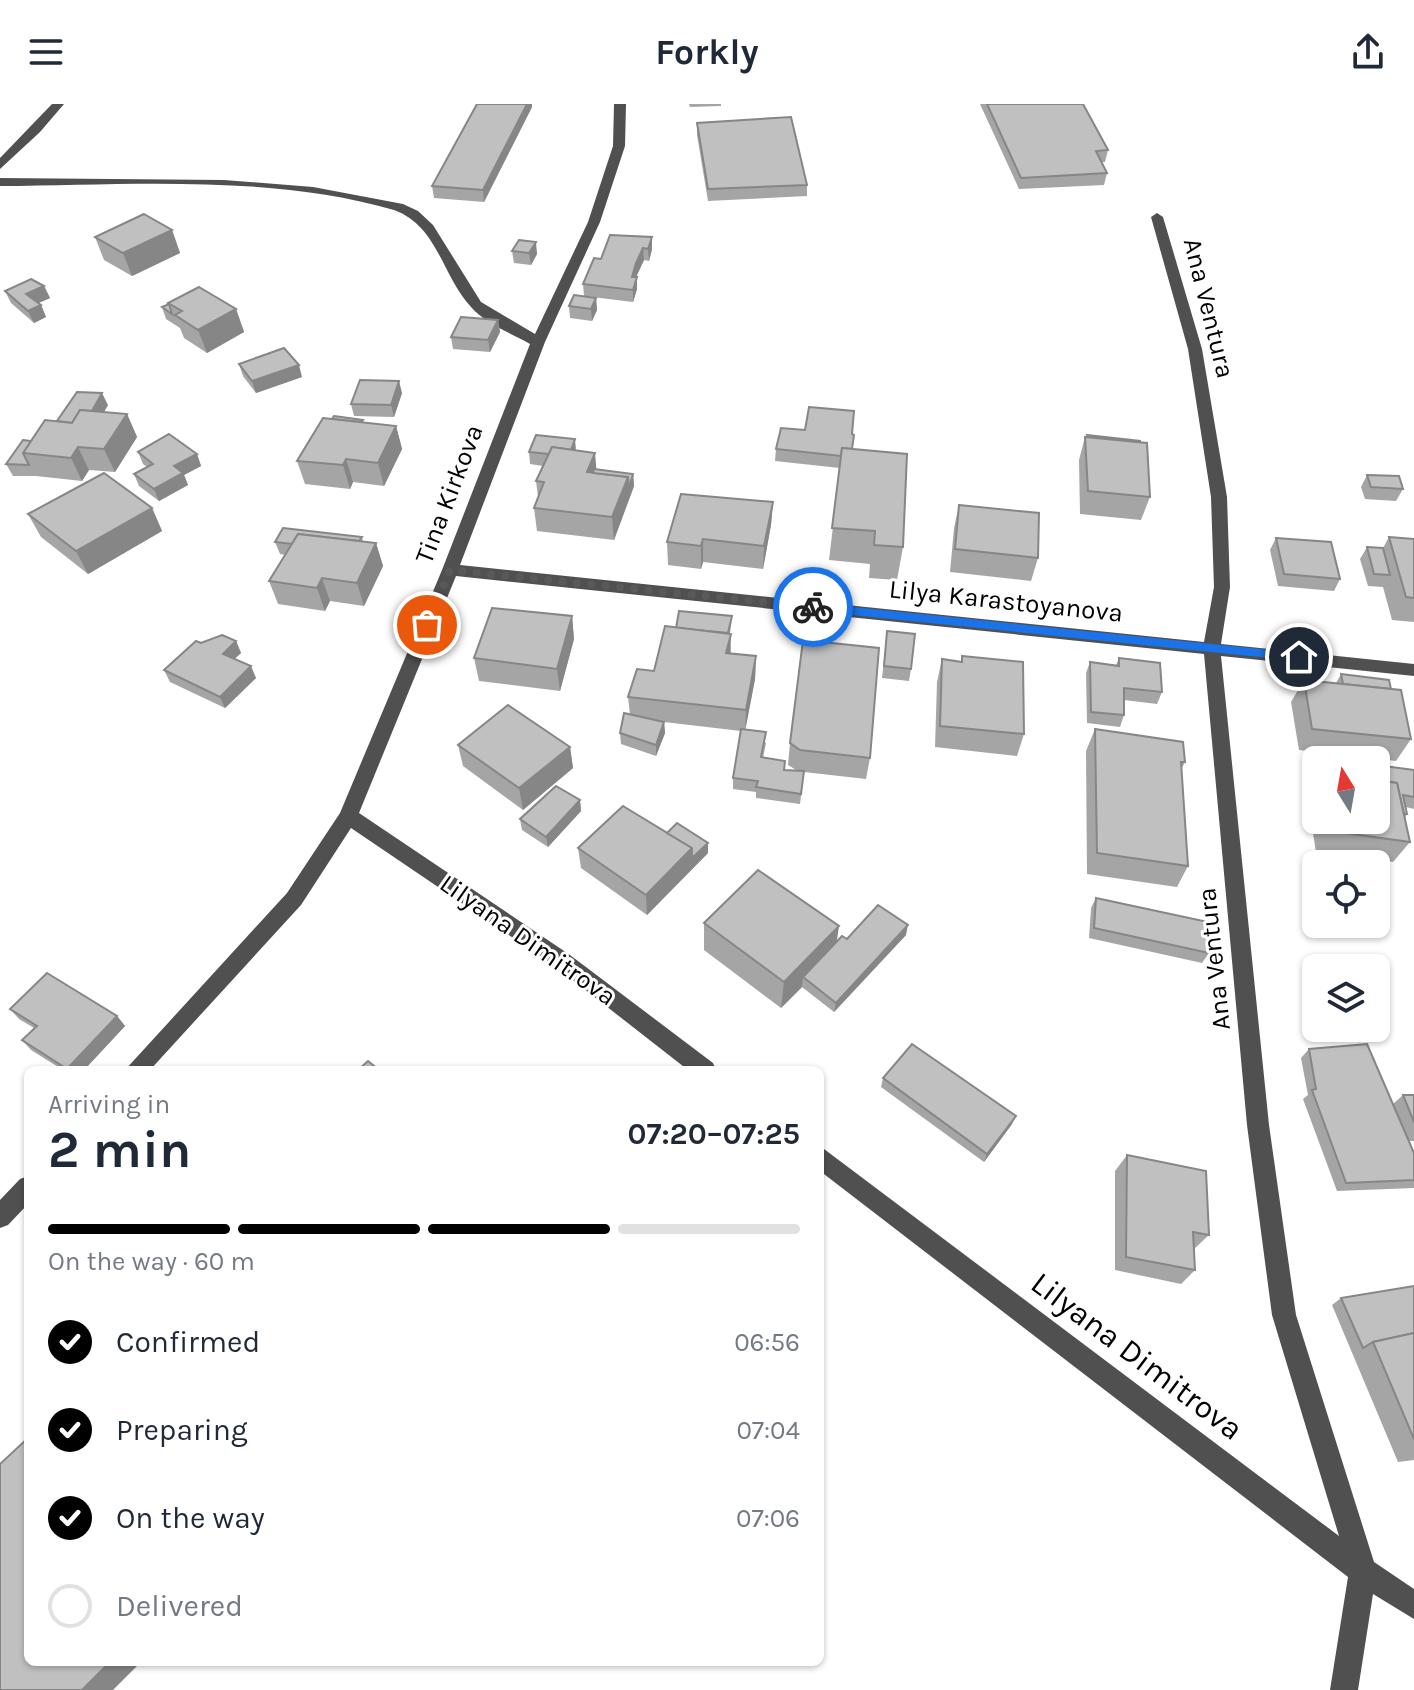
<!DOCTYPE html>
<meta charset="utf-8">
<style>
:root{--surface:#fff;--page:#f2f2f3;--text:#1f2937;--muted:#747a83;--line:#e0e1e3;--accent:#000}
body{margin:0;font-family:Karla,sans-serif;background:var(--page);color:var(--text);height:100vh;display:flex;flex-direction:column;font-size:30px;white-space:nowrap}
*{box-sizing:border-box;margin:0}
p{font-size:26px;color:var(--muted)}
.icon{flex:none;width:44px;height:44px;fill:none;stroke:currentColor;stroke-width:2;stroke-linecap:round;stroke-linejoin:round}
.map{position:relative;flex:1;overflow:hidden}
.side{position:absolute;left:24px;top:962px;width:800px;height:600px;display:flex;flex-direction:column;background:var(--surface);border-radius:12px;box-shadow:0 2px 6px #0004}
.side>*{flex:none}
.needle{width:52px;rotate:349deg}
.fabs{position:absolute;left:1302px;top:642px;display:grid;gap:16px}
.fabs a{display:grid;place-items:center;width:88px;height:88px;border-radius:12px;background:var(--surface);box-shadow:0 2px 6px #0004;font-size:40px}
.pin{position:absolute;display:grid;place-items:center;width:68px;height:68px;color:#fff;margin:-34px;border:4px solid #fff;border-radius:50%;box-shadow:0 2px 8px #0007}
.courier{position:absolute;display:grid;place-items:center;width:80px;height:80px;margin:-40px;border:6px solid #1a73e8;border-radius:50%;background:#fff;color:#222;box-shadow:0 2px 10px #0007}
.head em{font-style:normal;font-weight:700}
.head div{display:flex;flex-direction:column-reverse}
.head{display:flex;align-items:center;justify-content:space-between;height:136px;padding:0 24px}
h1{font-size:52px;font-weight:700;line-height:60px}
.bar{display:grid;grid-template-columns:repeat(4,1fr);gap:12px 8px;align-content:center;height:96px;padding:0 24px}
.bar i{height:10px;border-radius:6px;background:var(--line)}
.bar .active{background:var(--accent)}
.bar p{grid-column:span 4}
ol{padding:0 24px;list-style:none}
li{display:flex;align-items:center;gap:24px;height:88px}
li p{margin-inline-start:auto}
li .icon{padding:8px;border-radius:50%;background:var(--accent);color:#fff;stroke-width:4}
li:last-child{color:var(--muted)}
li i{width:44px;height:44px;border:4px solid var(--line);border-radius:50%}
header{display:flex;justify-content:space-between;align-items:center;height:104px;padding:0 24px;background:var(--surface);font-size:36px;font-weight:700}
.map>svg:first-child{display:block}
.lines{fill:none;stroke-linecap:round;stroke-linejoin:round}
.minor{fill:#505050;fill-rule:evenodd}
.wall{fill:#a5a5a5}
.shaded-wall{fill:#868686}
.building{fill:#c0c0c0;stroke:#868686;stroke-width:2}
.route{fill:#1a73e8}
.done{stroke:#595959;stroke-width:8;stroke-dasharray:0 14.4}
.labels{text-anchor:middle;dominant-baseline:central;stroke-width:6;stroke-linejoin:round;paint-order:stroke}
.street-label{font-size:26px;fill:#000;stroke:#fff}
.near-street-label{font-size:32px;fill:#000;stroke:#fff}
</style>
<header><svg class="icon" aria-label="menu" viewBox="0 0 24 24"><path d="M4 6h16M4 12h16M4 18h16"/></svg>Forkly<svg class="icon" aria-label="share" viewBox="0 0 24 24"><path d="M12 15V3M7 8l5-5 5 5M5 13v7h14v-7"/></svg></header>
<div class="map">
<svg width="1414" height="1586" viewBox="0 0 1414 1586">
<rect width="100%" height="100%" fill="#fff"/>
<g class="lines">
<g class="minor">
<polygon points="52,0 64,0 40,28 0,65 0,54"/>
<path d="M614,0H626L625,42L600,118L545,238L460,461L1204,538L1214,483L1211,393L1188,245L1151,113L1157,109L1163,113L1202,245L1227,393L1230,483L1221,540L1414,560V572L1221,552L1269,1021L1296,1211L1374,1458L1414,1485V1515L1373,1490L1358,1586H1330L1348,1473L820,1067V1042L1339,1432L1272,1211L1247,1021L1204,550L456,472L359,709L570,851L713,959L716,966H688L556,863L351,724L301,801L150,966H125L287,789L340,709L442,466L530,240C511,229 486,220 471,203C442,172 438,122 394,106C271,70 127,81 0,82V74L224,76L313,83L403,100L418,107L433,121L481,198L535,230L588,118L613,42Z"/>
<polygon points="28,1072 28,1100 8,1121 0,1124 0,1096 20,1075"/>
</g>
</g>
<g class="wall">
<polygon points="689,0 721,0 721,2 690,3"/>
<polygon points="980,0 1083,0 1108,46 1105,58 1101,58 1107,69 1104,81 1019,85"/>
<polygon points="532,3 484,98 434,94 432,82"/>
<polygon points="697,19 807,81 807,92 708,97 697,31"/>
<polygon points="172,126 180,149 132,172 104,156 95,133"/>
<polygon points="610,131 652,145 649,157 644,156 636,173 637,185 633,198 584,192 583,180 601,155"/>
<polygon points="512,147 537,150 531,161 514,159"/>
<polygon points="44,182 50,194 38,199 41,201 46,213 34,219 11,199 5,187"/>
<polygon points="199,183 236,205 244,228 207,249 184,234 180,224 166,215 162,203"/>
<polygon points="596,194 597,206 592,217 570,214 569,202"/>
<polygon points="498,216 500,228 490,248 453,245 451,233"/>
<polygon points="239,260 302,273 256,289 243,272"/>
<polygon points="402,289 394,313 354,312 351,300"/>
<polygon points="108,301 104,308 127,310 137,333 115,368 89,366 82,377 36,372 13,372 6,360 31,337"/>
<polygon points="363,318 396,322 402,345 384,382 353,378 350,385 305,380 297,357"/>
<polygon points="852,330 853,345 903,443 897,476 869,474 870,460 829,456 840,364 775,357 776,345"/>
<polygon points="1085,333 1150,393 1141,416 1080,410 1079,356"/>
<polygon points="576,347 596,365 633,370 634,382 614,436 537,427 534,404 538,393 536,377 543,362 530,360 529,348"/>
<polygon points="138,348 197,350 201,362 184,371 188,381 159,397 139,382 134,370 147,363 143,360"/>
<polygon points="1367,371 1403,385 1396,397 1365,395 1361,383"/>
<polygon points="773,398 771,421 763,465 703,458 701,465 668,461 667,438"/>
<polygon points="959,401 1038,454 1031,477 950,468 954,424"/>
<polygon points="152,404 162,427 88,470 41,433 28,410"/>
<polygon points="362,433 363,438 376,439 383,462 364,502 330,497 325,507 278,500 269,477 285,451 280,450 275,438"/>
<polygon points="1389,433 1414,435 1414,518 1392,516 1383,483 1368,482 1360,455 1367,443 1383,444"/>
<polygon points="1276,434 1340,475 1334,487 1278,482 1270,446"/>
<polygon points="572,512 574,535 560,587 479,577 474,554"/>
<polygon points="732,512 730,530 731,550 756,552 755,575 745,625 766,639 763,654 784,666 796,666 788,661 790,639 870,654 866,675 804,668 800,700 756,694 756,688 733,685 733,674 741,627 664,618 665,629 656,652 621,640 620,629 630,611 628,593 654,567 676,524"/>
<polygon points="887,527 911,565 909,577 882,574"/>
<polygon points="236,537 241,549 234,555 256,574 225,604 170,578 164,566 201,539"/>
<polygon points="962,552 1024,630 1017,652 935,643 937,578 942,555 961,558"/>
<polygon points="1119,554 1162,588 1157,600 1124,596 1124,611 1120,623 1087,619 1086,569 1090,558 1116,561"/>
<polygon points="1341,570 1391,585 1411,635 1396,657 1299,646 1291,598 1304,576 1336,579"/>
<polygon points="1095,625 1185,658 1181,666 1188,762 1177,783 1087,770 1086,647"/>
<polygon points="458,641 570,643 573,664 523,706 463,662"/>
<polygon points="1384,662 1414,666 1414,705 1406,703 1407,710 1405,714 1410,738 1393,758 1316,748 1307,691 1316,677 1316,716 1376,716 1376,673"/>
<polygon points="580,696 581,707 548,743 522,726 520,715"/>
<polygon points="667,729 708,749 647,811 581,764 578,744"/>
<polygon points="1096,794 1209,849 1202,859 1089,834 1091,804"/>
<polygon points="704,819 837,838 847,835 906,831 834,908 802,883 781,904 704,846"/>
<polygon points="10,905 117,912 125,922 84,966 63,966 31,946 22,936 34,924 19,915"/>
<polygon points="1309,945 1393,1000 1403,991 1414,991 1414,1037 1409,1037 1414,1049 1414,1084 1337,1087 1303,995 1308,991 1301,954"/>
<polygon points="883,974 1012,1020 984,1058 881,983"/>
<polygon points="1127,1051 1209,1131 1194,1145 1195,1166 1181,1180 1115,1166 1115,1067"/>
<polygon points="1414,1182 1414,1356 1398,1358 1332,1201 1341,1194"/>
</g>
<g class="shaded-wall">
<polygon points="527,0 532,0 532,3 484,98 483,86"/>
<polygon points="172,126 180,149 132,172 123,149"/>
<polygon points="652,133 652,145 649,157 648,145"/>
<polygon points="536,138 537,150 531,161 529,149"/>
<polygon points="643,144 644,156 637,171 632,185 632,173 636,159"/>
<polygon points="637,173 637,185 633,198 633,186"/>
<polygon points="44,182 50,194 32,202 26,190"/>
<polygon points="596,194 597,206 592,217 591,205"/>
<polygon points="41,201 46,213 34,219 28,207"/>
<polygon points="236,205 244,228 207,249 198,226"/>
<polygon points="498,216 500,228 490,248 488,236"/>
<polygon points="299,261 302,273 256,289 252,277"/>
<polygon points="399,277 402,289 394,313 391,301"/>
<polygon points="102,289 108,301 83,342 77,330"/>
<polygon points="127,310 137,333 115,368 104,345"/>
<polygon points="396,322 402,345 384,382 378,359"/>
<polygon points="575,335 576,347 568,352"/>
<polygon points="78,343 89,366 82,377 71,354"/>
<polygon points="595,349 597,372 587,368"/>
<polygon points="197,350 201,362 184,371 188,381 159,397 154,385 174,362"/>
<polygon points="346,355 353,378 350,385 343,361"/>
<polygon points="633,370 634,382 614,436 612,413 628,373"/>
<polygon points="773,398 771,421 763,465 764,442"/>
<polygon points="152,404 162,427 88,470 76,447"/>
<polygon points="703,435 703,458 701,465 701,442"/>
<polygon points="376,439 383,462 364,502 357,479"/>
<polygon points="322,474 330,497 325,507 317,484"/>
<polygon points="572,512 574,535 560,587 557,565"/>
<polygon points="731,530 730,552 726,549"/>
<polygon points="236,537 241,549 228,561 223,550"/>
<polygon points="756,552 755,575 745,628 746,606"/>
<polygon points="251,562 256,574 225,604 220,593"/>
<polygon points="664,618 665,629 656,652 656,641"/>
<polygon points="570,643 573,664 523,706 519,684"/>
<polygon points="580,696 581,707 548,743 546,733"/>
<polygon points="708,739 708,749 647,811 646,791 692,744"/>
<polygon points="908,821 906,831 834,908 836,899"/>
<polygon points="839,822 835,850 803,873 802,883 781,904 784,878"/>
<polygon points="117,912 125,922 84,966 68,966 67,965"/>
<polygon points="1016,1012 1012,1020 984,1058 987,1050"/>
<polygon points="110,1558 141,1558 113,1586 82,1586"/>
</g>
<g class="building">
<polygon points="477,0 527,0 483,86 432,82"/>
<polygon points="987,0 1083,0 1108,46 1096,47 1107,69 1021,74"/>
<polygon points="791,13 807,81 708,85 697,19"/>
<polygon points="144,110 172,126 123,149 95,133"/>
<polygon points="610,131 652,133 648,145 643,144 636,159 632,173 637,173 633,186 583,180 594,154 601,155"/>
<polygon points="519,136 536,138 529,149 512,147"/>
<polygon points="31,175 44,182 26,190 41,201 28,207 5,187"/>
<polygon points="199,183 236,205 198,226 175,211 182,207 168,199"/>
<polygon points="574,191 596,194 591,205 569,202"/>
<polygon points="169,200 172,210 162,203"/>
<polygon points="461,213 498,216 488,236 451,233"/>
<polygon points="284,244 299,261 252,277 239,260"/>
<polygon points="360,276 399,277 391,301 351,300"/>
<polygon points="77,288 102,289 92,307 80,306 72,319 57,317"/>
<polygon points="809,303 854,307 852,330 854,331 852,345 842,344 841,352 776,345 781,324 805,326"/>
<polygon points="80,306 127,310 104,345 78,343 71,354 23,349 45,316 72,319"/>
<polygon points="334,312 363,316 361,318 332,315"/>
<polygon points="323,314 396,322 378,359 346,355 343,361 297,357"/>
<polygon points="169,330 197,350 174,362 183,369 154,385 134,370 153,360 138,348"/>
<polygon points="536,331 575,335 571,346 552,343 549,350 529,348"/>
<polygon points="1087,331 1140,337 1140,338 1088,333"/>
<polygon points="1085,333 1147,339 1150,393 1088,387"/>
<polygon points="23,336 31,337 23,349 29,361 6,360"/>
<polygon points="552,343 595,349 587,368 628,373 612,413 534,404 544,378 536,377"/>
<polygon points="842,344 907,350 903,443 874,441 875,427 832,424"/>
<polygon points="594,365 633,370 629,384 628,373 593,369"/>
<polygon points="104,369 152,404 76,447 28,410"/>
<polygon points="1367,371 1399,372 1403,385 1371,383"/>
<polygon points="681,390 773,398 764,442 703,435 701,442 667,438"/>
<polygon points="959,401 1039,409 1038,454 955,445"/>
<polygon points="283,424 362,433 359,437 298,430 292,440 275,438"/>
<polygon points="298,430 376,439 357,479 322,474 317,484 269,477"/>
<polygon points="1389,433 1414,435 1414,494 1406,493"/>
<polygon points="1276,434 1331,438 1340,475 1284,470"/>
<polygon points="1367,443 1383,444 1390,471 1374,470"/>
<polygon points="492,504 572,512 557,565 474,554"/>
<polygon points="679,507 732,512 728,529 676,524"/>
<polygon points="665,522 731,530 726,549 756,552 746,606 628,593 637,565 654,567"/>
<polygon points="887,527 915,530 911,565 884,562"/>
<polygon points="222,531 236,537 223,550 251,562 220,593 164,566 196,537 201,539"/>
<polygon points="803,536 879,544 870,654 800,646 790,639"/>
<polygon points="962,552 1023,558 1024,630 940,622 942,555 962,558"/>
<polygon points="1119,554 1160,559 1162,588 1124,584 1124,611 1091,608 1090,558 1119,562"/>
<polygon points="1341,570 1389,576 1391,585 1343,580"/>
<polygon points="1304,576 1401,586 1411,635 1312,625"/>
<polygon points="508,601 570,643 519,684 458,641"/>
<polygon points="624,609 664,618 656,641 620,629"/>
<polygon points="741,625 766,628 761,653 785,657 784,666 804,667 801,690 756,683 758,677 733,674"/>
<polygon points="1095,625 1183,638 1185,658 1181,658 1188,762 1097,749"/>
<polygon points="1384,662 1414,666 1414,693 1403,691 1407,710 1404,710 1397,679 1387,678"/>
<polygon points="1376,676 1397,679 1410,738 1331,727 1329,716 1376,716"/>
<polygon points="556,682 580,696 546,733 520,715"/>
<polygon points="623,702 692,744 646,791 578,744"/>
<polygon points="677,719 708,739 692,754 692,744 667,729"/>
<polygon points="758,766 839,822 784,878 704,819"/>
<polygon points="1096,794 1208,818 1209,849 1094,824"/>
<polygon points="878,801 908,821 836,899 803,873 842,832 847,835"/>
<polygon points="47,869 117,912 67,965 22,936 37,922 10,905"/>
<polygon points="912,940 1016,1012 987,1050 883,974"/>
<polygon points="1367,940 1414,1049 1414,1076 1346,1079 1312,986 1316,985 1309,945"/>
<polygon points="368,957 379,966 358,966"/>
<polygon points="1403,991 1414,991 1414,1018"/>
<polygon points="1127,1051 1206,1067 1209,1131 1193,1128 1195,1166 1126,1153"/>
<polygon points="1414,1182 1414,1229 1373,1238 1363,1244 1341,1194"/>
<polygon points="1414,1229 1414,1335 1373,1238"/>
<polygon points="28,1334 28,1558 110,1558 82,1586 0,1586 0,1360"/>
</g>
<polygon class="route" points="813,499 1299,549 1304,553 1299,557 813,507 808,503"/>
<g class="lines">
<polyline class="done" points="427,521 450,466 813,503"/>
</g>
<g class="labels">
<g class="street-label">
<text transform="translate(1209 204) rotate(76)">Ana Ventura</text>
<text transform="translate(449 390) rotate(-69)">Tina Kirkova</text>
<text transform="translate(1006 497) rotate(6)">Lilya Karastoyanova</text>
<text transform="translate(528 836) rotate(35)">Lilyana Dimitrova</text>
<text transform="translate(1214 855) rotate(-96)">Ana Ventura</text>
</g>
<g class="near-street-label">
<text transform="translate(1137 1252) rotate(37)">Lilyana Dimitrova</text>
</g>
</g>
</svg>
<div class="fabs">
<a><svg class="needle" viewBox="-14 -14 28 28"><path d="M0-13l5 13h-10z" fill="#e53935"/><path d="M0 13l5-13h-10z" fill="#747a83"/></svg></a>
<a><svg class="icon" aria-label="locate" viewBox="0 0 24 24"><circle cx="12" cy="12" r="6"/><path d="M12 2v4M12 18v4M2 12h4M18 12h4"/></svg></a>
<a><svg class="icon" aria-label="layers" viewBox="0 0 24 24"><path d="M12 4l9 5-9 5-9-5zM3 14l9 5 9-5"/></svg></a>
</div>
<div class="pin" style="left:427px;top:521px;background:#ea580c"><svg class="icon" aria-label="bag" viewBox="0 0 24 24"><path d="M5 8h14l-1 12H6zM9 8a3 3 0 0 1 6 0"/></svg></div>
<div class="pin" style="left:1299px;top:553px;background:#1f2937"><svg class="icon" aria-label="home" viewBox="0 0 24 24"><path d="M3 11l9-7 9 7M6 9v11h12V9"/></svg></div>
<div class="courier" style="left:813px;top:503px"><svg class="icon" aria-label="bike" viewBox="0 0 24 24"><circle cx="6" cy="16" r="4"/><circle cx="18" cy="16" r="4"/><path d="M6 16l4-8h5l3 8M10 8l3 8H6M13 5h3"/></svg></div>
<section class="side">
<div class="head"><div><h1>2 min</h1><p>Arriving in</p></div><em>07:20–07:25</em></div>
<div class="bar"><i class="active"></i><i class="active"></i><i class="active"></i><i></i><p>On the way · 60 m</p></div>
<ol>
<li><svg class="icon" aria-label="check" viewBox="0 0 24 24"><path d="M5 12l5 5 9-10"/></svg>Confirmed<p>06:56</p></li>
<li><svg class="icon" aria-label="check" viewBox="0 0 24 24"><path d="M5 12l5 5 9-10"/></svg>Preparing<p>07:04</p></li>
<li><svg class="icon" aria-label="check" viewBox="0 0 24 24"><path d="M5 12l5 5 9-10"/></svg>On the way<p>07:06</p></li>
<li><i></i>Delivered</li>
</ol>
</section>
</div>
